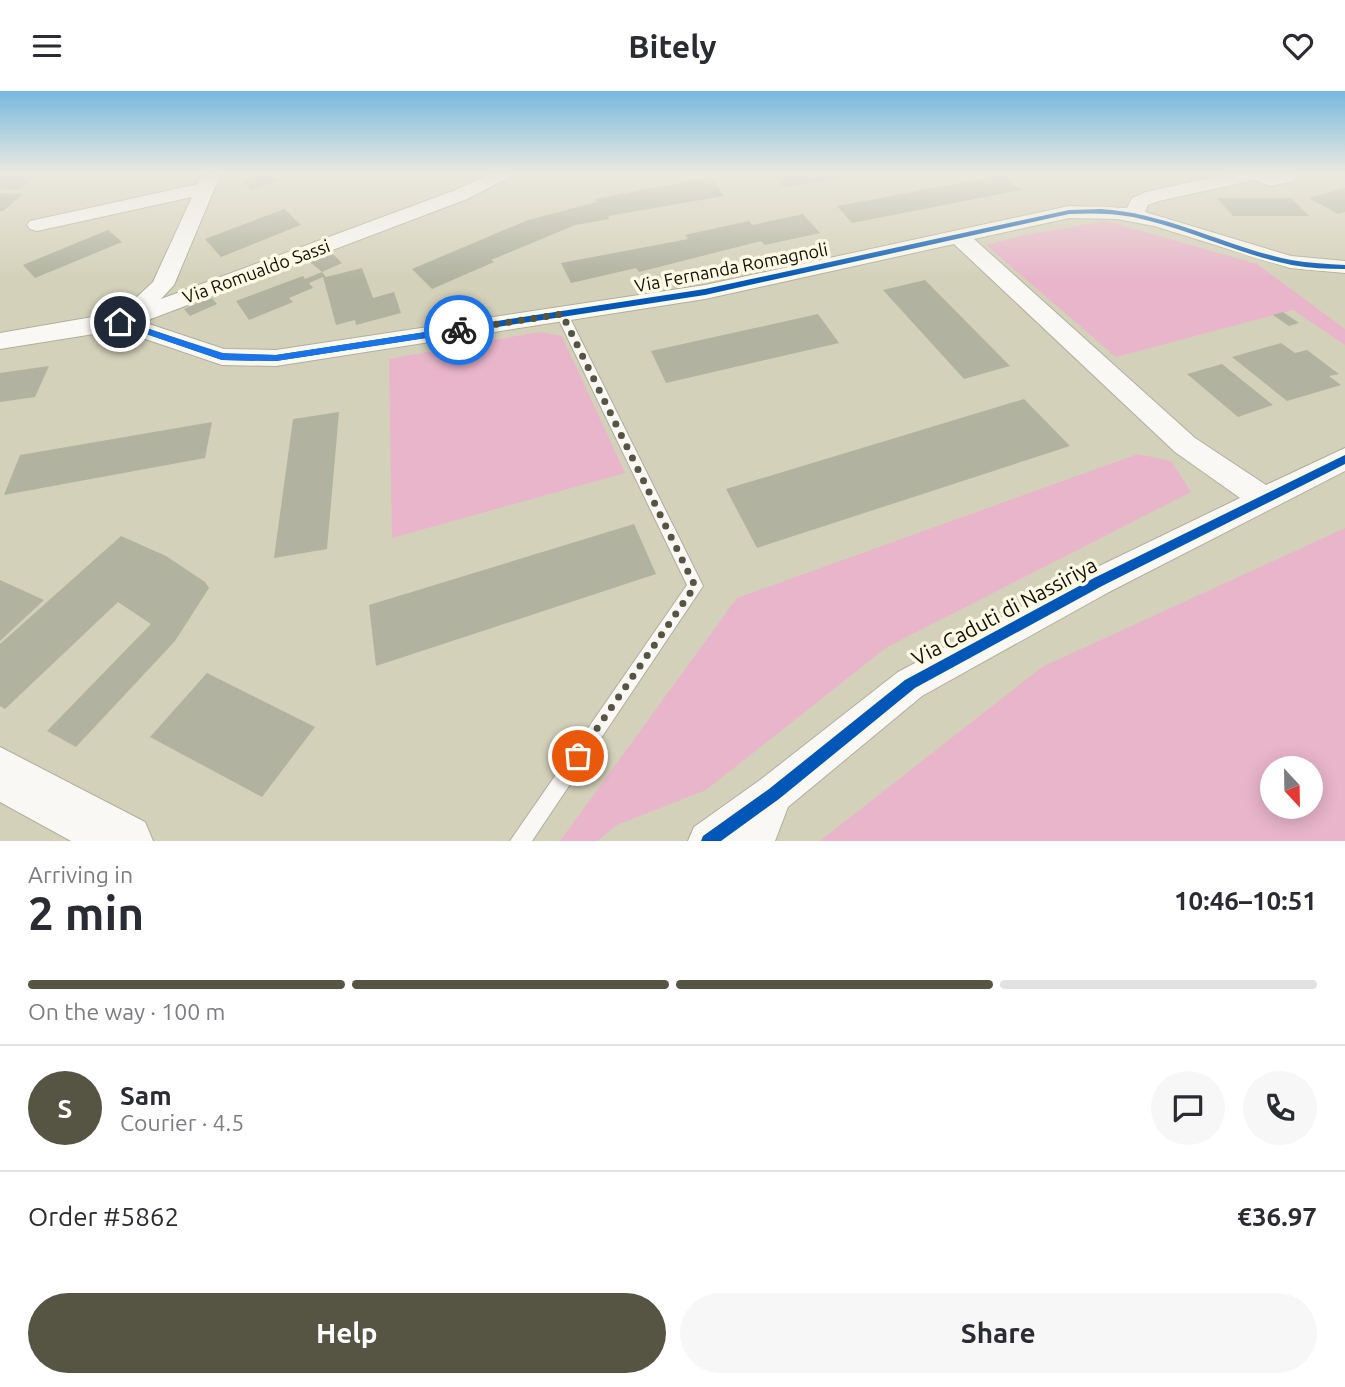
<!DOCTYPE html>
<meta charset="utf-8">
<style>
:root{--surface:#fff;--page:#f7f7f7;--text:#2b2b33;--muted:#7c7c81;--line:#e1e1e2;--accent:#565443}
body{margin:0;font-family:Ubuntu,sans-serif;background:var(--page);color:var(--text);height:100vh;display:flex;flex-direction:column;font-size:26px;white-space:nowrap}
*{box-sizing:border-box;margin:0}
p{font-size:23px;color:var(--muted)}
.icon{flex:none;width:38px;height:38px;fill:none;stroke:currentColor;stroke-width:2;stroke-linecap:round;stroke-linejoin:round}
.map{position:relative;height:750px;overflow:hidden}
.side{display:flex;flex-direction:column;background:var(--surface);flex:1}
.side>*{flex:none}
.needle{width:46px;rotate:158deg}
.buttons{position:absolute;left:1260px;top:665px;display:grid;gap:14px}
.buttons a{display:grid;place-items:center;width:63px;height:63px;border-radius:50%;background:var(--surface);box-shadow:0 4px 18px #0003;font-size:35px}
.pin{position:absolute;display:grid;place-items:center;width:60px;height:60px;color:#fff;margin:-30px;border:4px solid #fff;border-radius:50%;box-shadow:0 2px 7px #0007}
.courier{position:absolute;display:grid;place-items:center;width:70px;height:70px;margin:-35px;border:5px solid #1a73e8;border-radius:50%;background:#fff;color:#222;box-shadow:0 2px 9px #0007}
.overview em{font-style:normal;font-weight:700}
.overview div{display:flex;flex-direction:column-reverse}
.overview{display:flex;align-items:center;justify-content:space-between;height:119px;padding:0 28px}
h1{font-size:46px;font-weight:700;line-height:52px}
.bar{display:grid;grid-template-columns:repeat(4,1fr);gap:10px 7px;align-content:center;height:84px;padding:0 28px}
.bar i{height:9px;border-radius:5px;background:var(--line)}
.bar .active{background:var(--accent)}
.bar p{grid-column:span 4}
.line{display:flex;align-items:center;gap:18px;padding:0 28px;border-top:2px solid var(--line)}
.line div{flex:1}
.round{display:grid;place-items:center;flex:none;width:74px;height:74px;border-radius:37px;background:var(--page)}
.primary-button{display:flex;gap:14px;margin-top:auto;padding:14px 28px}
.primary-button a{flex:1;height:80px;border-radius:42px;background:var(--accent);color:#fff;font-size:28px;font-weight:700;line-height:80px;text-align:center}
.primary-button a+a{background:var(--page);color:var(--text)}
header{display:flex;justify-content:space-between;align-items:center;height:91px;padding:0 28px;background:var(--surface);font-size:32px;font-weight:700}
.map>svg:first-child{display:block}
.green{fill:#e8b5ca;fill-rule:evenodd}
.building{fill:#b1b2a0}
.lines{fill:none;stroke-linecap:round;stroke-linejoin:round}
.service-casing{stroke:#b1ae9c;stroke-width:2}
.minor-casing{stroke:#b1ae9c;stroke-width:2}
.secondary-casing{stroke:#b1ae9c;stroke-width:2}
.service{fill:#f9f8f5;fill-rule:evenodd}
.minor{fill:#f9f8f5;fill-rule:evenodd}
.secondary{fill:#f9f8f5;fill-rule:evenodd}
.cycleway-casing{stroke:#fcf9e4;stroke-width:5}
.cycleway{fill:#0057b8;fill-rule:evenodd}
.route{fill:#1a73e8}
.done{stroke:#565443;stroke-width:7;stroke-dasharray:0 12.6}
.labels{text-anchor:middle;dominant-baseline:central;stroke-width:7;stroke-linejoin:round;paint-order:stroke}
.far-street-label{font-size:18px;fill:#121003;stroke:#fcf9e4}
.street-label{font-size:21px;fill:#121003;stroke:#fcf9e4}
</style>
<header><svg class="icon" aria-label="menu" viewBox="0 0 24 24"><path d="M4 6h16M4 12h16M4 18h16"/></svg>Bitely<svg class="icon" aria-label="heart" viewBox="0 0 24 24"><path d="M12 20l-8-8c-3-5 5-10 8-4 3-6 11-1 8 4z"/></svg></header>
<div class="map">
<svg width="1345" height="750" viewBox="0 0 1345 750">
<rect width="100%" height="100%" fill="#d4d1ba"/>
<g class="green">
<polygon points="1106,130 1257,173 1345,238 1345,254 1293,219 1116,266 986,154 1029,143"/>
<polygon points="539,241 562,245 625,382 392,447 389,268"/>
<polygon points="1138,363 1171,370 1191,401 887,556 706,699 617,734 597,750 560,750 737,507"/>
<path d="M1345,437V750H820L1042,576ZM1272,677H1311V716H1272Z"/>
</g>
<g class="building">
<polygon points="0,83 38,83 19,99 0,98"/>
<polygon points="264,83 271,83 278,89 251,99 243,90"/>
<polygon points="773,83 853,83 853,84 784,96"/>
<polygon points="1002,84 1021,99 852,132 837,115"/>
<polygon points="711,86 724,105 608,125 609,128 575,134 491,169 494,171 432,198 412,178 528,129 597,111 594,108"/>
<polygon points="1345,97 1345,121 1338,123 1309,107"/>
<polygon points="0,102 23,103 3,120 0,120"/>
<polygon points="1217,107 1291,107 1309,125 1233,125"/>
<polygon points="284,118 301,134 221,166 205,148"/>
<polygon points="803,123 820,142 765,154 761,150 639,181 636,177 571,192 561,172 688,148 685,144 749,130 752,134"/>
<polygon points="108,139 122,151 35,187 23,174"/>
<polygon points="332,162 342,172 322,181 326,186 362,177 373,207 394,201 401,222 356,234 355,229 336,234 323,186 309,192 313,197 289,207 293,211 249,229 236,210 303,185 305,188 322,181 310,171"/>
<polygon points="925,189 1010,275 964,288 883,199"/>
<polygon points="211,206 217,213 190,225 184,218"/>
<polygon points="1283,221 1299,232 1289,235 1273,224"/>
<polygon points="818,223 839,252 666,292 651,260"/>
<polygon points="1281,252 1295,262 1307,259 1339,283 1329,285 1341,294 1287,310 1232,266"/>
<polygon points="1222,273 1273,314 1238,326 1187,283"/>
<polygon points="49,275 35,306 0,311 0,282"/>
<polygon points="1024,308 1070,355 757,457 726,398"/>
<polygon points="339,321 327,458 274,467 293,328"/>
<polygon points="212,331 205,367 4,404 20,364"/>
<polygon points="634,433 656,483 376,575 369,514"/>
<polygon points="121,445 166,465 205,491 209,497 175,550 76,656 47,640 151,533 118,511 5,618 0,615 0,553"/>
<polygon points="0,489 44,509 0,550"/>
<polygon points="207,582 315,636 262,706 150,646"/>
</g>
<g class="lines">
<defs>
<polygon id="service" points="562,219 568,223 703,495 532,750 510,750 687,494 556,223"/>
<polygon id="minor" points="202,82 221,82 174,194 161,208 453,100 492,82 518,82 467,108 143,231 224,258 276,259 705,194 1069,115 1127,117 1132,107 1146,101 1231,82 1297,82 1295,90 1270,95 1254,89 1159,110 1148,114 1145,121 1291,165 1345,170 1345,182 1290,177 1154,135 1117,128 1069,127 974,148 1195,347 1266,394 1345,357 1345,380 1109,501 922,605 788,716 775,750 688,750 694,736 760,689 898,581 1087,481 1240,407 1175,361 954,153 705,208 276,275 222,274 119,239 0,258 0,242 127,220 125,217 153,191 192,106 37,140 30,138 27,134 30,130 198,93"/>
<polygon id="secondary" points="0,656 145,731 153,750 71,750 0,711"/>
</defs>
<use href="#service" class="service-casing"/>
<use href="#minor" class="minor-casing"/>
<use href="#secondary" class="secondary-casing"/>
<use href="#service" class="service"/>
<use href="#minor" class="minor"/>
<use href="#secondary" class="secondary"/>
<defs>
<g id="cycleway">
<path d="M1101,118C1168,122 1226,156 1291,169C1309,172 1327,173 1345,174V178C1327,178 1310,177 1292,174C1237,163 1187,137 1133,126C1112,122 1090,122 1069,123L705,204L276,270L222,269L117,233L116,231L117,229H123L223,263L276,264L705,198L1069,119Z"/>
<polygon points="1345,364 1345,373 1102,495 915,597 779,708 721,750 701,750 703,745 769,698 905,589 1094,487"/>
</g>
</defs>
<use href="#cycleway" class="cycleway-casing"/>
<use href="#cycleway" class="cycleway"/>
</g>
<linearGradient id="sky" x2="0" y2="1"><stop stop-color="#77b9df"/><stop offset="0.44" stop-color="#eceae0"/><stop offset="1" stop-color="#eceae0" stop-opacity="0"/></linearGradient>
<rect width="1345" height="188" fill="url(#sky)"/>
<polygon class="route" points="117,228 223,262 276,264 459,236 464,239 459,242 276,270 222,269 117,233"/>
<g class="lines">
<polyline class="done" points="459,239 562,223 695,495 578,665"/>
</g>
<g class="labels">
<g class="far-street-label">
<text transform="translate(731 176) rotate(-11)">Via Fernanda Romagnoli</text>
<text transform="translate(256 180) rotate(-20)">Via Romualdo Sassi</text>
</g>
<g class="street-label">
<text transform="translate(1004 520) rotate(-28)">Via Caduti di Nassiriya</text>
</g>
</g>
</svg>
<div class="buttons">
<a><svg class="needle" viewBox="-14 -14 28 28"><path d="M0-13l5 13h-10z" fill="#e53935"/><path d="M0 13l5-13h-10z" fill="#7c7c81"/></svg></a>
</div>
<div class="pin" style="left:578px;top:665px;background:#ea580c"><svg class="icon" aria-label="bag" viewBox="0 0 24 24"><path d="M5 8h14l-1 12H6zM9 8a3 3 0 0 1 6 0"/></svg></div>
<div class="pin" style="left:120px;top:231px;background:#1f2937"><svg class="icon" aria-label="home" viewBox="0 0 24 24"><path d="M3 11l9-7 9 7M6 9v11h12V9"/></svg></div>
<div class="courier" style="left:459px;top:239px"><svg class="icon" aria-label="bike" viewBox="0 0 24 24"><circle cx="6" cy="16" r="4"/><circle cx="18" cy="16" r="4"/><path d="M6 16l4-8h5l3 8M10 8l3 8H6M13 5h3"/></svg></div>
</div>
<section class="side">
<div class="overview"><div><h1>2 min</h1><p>Arriving in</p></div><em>10:46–10:51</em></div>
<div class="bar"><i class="active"></i><i class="active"></i><i class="active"></i><i></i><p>On the way · 100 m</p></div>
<div class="line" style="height:126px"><b class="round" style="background:var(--accent);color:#fff">S</b><div><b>Sam</b><p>Courier · 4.5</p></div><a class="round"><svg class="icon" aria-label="chat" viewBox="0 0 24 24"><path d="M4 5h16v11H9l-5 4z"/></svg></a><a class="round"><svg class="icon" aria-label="phone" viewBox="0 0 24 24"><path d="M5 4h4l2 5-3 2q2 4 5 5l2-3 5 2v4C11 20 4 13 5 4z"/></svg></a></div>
<div class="line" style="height:91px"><div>Order #5862</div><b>€36.97</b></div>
<div class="primary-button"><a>Help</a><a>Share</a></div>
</section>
